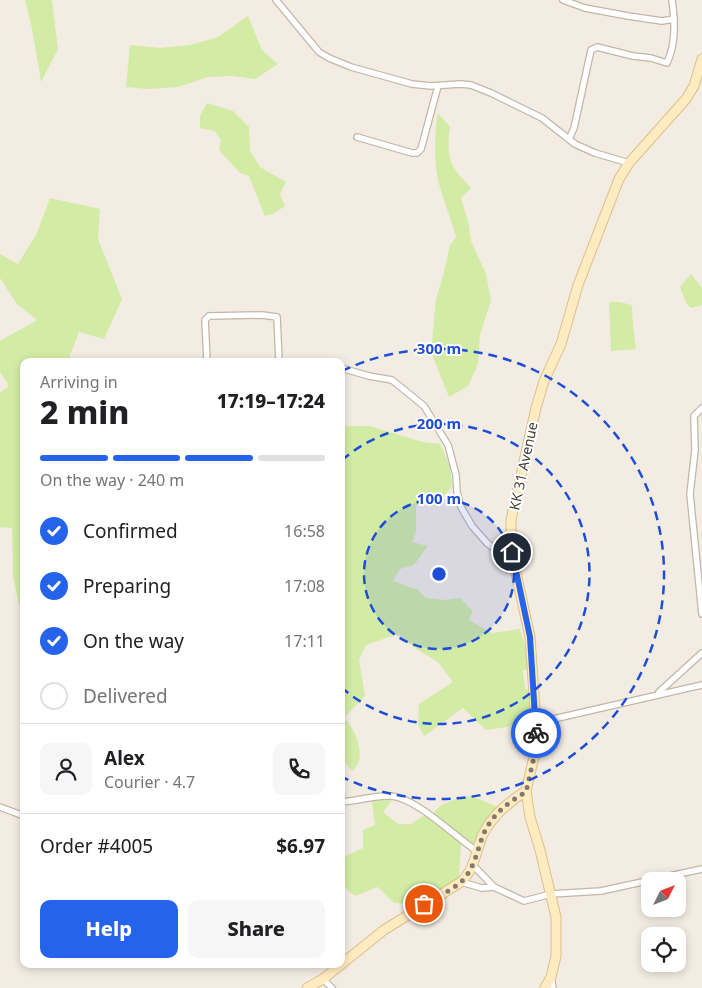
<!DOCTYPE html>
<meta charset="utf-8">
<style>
:root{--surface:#fff;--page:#f6f6f6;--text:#202124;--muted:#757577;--line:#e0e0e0;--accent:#2563eb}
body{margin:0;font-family:"Noto Sans",sans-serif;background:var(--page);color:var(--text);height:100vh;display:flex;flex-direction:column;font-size:19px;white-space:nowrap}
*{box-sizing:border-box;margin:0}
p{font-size:16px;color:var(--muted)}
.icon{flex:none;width:28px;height:28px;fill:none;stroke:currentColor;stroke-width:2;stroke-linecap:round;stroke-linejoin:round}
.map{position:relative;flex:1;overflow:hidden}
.panel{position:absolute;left:20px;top:358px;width:325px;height:610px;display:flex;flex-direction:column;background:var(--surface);border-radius:10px;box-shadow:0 2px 8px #0003}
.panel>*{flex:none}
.needle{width:32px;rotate:48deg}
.buttons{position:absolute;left:641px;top:872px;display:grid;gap:10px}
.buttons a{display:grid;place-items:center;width:45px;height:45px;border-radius:10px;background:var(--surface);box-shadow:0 2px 8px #0003;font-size:25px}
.pin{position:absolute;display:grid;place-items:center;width:42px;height:42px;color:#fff;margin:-21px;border:2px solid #fff;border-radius:50%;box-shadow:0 1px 5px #0007}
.courier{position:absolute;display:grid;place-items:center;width:50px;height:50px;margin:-25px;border:4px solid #2563eb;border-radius:50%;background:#fff;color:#222;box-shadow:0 1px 6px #0007}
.head em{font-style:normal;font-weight:800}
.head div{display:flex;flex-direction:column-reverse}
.head{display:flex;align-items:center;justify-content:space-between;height:85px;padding:0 20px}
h1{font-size:32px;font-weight:800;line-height:38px}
.bar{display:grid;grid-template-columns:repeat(4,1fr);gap:8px 5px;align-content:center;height:60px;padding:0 20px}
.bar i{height:6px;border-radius:4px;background:var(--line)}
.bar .on{background:var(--accent)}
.bar p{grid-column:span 4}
.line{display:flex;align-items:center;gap:12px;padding:0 20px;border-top:1px solid var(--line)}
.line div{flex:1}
.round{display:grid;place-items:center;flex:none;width:52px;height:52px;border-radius:10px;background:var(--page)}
ol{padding:0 20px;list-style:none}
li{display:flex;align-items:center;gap:15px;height:55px}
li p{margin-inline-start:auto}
li .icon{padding:5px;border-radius:50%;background:var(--accent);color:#fff;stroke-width:4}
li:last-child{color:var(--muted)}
li i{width:28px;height:28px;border:2px solid var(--line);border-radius:50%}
.action{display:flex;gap:10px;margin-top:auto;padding:10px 20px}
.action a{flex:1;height:58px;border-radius:10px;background:var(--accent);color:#fff;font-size:20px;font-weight:800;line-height:58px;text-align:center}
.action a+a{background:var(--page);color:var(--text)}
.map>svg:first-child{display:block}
.green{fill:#d2eca6}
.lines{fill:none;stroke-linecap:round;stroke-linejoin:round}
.street-casing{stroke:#c2b6a7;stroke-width:8}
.secondary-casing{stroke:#dac18e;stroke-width:11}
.street{stroke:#fff;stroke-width:5.5}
.secondary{stroke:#ffebc0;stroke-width:9}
.done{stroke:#827a70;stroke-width:5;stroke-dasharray:0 9}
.route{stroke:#2563eb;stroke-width:6}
.ring{fill:none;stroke:#1d4ed8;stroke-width:2.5;stroke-dasharray:9 6}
.labels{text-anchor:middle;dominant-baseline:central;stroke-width:4;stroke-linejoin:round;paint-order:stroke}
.street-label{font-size:14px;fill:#453c32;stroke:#fff}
.centre{fill:#1d4ed8;stroke:#fff;stroke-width:2.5}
.ring-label{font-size:15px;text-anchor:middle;font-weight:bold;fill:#1d4ed8;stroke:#fff;stroke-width:4;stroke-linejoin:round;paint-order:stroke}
</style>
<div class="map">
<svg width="702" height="988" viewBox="0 0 702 988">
<rect width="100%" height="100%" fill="#f3ece2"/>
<g class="green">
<polygon points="25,0 52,0 58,49 41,82 32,28"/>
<polygon points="248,16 262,50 278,64 255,79 232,76 208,77 178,87 147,89 126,87 130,45 160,48 190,45 218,37"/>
<polygon points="207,103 233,111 249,127 250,151 260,167 286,182 280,194 285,206 273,214 265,216 249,176 240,173 219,150 221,141 215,131 200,128 200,116"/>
<path d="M438,113L450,127C446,158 449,165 471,188L461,198L469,225L471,241L486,274L491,300L480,335L478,364L468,386L449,397L431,352L436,299L443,276L450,245L456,237C451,219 444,202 439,184C434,166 434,132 438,113Z"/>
<polygon points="50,198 100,209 98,239 122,299 104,339 79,332 68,361 24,361 24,607 19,605 13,576 12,528 0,527 0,393 9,386 0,372 0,341 37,320 17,304 0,278 0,254 18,264 36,235"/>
<polygon points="691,274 702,288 702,305 691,308 686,303 680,287"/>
<polygon points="609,302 619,302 632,305 633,325 636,349 611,351"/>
<path d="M341,426H369L423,442L440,444L450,466L452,486L436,506L424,503L416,505V532L412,542L428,546L414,565L400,569L393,581L418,590L426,598L445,600L460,598L473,611L469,620L492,633L520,629L532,670H523L525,689H528L532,725L514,726L486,730L463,708L424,736L418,725L419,704L453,682L438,662L415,648L398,634L366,645L359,660L365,696L344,718C356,729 368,759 352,771L341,757Z"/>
<path d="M471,796L496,806L495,810L475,848L433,815C438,802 458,799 471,796Z"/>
<path d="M392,800L383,812L398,824H411L426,814L461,844L459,879L416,904L394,903L378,887L355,896C337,882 341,878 341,858L363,848V830L375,825L372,801Z"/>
</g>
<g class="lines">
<defs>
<g id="street">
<polyline points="276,0 319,52 329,58 351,67 412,84 431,86 460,84 471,85 491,93 542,118 575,144 595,153 629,163"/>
<polyline points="563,0 585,8 628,16 662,21 674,19"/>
<polyline points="357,137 412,153 417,153 421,149 438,86"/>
<path d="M570,137L574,128L591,50L597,47L633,56L651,58L667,63C676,43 675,22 672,0"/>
<polyline points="207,361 205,320 209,316 262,315 277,317 279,361"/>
<polyline points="341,368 369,376 392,380 424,406 448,445 456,475 457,492 461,507 472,526 487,543 514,564"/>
<polyline points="702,408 694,416 695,450 690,494 702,614"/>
<polyline points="659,692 702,653"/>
<polyline points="536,723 702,685"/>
<path d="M341,802C358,801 374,795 391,796C417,798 455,837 478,852"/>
<polyline points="0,807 24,816"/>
<polyline points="472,864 494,887 524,901 551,894 601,891 702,869"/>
<polyline points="461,882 482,888 494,887"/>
<polyline points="551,977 553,988"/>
<polyline points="323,979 332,988"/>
</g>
<g id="secondary">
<path d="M307,988L323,979L384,930L461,882C474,870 476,852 482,836C492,816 507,803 526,791"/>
<polyline points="545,988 551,977 556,956 556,917 540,850 530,817 526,791 537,744 536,723 530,637 514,564 511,540 511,520 536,408 544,381 561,344 578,285 619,179 629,163 686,99 694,86 702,59"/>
</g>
</defs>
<use href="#street" class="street-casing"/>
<use href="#secondary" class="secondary-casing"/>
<use href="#street" class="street"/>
<use href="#secondary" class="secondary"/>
</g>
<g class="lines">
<path class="done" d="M424,904C437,897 453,890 463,880C474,868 477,852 482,838C490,816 507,803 526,792L537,744L536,733"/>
<polyline class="route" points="512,552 530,637 536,733"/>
</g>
<circle cx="439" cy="574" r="75" fill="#1d4ed8" fill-opacity=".12"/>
<g class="ring">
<circle cx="439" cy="574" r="75"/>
<path d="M342 460A150 150 0 1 1 342 688"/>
<path d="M342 371A225 225 0 1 1 342 777"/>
</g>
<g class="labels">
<g class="street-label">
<text transform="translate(523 466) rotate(-78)">KK 31 Avenue</text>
</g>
</g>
<circle cx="439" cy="574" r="8" class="centre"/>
<g class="ring-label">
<text x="439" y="354">300 m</text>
<text x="439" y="429">200 m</text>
<text x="439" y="504">100 m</text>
</g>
</svg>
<div class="buttons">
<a><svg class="needle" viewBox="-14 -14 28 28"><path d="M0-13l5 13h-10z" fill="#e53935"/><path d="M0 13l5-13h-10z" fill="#757577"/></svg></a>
<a><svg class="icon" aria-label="locate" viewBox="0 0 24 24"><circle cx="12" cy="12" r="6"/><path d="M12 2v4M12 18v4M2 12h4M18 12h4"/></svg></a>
</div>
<div class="pin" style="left:424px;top:904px;background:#ea580c"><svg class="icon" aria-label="bag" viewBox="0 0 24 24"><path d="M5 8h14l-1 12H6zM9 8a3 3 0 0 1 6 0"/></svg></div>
<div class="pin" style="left:512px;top:552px;background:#1f2937"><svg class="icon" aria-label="home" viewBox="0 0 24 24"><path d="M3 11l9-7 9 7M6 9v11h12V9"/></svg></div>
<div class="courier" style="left:536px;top:733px"><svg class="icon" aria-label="bike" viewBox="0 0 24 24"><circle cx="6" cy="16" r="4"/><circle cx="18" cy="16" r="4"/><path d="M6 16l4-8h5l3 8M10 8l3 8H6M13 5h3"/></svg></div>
<section class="panel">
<div class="head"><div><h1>2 min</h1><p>Arriving in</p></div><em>17:19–17:24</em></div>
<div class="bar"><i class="on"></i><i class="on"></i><i class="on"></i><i></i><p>On the way · 240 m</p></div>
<ol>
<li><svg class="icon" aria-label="check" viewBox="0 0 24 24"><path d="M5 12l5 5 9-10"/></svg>Confirmed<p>16:58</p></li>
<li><svg class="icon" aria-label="check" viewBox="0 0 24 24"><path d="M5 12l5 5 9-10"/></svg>Preparing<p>17:08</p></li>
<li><svg class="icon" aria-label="check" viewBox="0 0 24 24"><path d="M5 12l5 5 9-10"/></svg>On the way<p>17:11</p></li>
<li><i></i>Delivered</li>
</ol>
<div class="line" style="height:90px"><a class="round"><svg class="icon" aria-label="person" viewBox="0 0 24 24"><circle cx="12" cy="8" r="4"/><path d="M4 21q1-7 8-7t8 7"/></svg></a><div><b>Alex</b><p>Courier · 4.7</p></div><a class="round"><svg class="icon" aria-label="phone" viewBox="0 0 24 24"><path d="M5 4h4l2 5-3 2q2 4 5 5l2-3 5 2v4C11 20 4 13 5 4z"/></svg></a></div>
<div class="line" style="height:65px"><div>Order #4005</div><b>$6.97</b></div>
<div class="action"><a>Help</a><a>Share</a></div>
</section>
</div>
